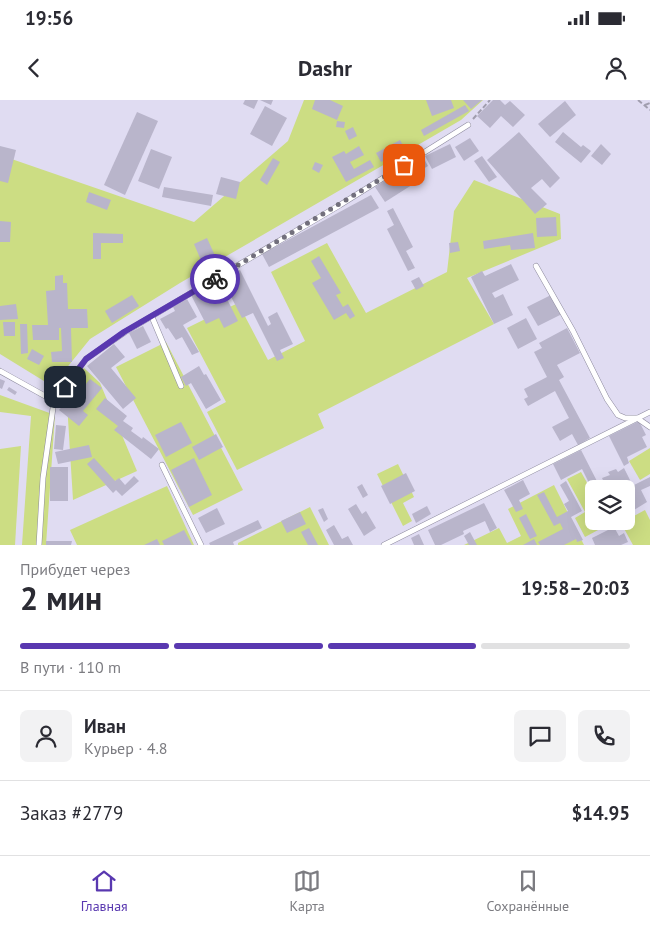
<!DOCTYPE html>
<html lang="ru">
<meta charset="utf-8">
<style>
:root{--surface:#fff;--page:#f2f2f3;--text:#2b2b33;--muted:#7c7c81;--line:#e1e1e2;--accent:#5938b0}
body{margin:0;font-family:"PT Sans",sans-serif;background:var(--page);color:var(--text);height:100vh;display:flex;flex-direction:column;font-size:19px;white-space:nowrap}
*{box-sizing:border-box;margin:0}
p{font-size:16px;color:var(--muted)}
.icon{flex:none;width:28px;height:28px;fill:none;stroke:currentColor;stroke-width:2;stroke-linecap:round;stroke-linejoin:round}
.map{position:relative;height:445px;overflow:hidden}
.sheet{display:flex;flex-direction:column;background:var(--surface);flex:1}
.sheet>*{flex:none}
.buttons{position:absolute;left:585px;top:380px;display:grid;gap:10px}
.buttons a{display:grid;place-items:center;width:50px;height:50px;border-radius:8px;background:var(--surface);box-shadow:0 5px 20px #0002;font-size:25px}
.pin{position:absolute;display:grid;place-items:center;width:42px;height:42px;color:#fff;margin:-21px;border-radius:10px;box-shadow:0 2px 8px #0006}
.courier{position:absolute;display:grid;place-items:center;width:50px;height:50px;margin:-25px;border:4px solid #5938b0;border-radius:50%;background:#fff;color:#222;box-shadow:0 1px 6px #0007}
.headline em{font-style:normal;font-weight:700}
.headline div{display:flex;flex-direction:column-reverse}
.headline{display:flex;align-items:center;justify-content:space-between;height:85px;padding:0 20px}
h1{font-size:32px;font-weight:700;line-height:38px}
.bar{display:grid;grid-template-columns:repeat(4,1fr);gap:8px 5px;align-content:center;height:60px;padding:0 20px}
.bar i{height:6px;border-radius:4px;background:var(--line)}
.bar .active{background:var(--accent)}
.bar p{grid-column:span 4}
.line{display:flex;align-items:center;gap:12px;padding:0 20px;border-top:1px solid var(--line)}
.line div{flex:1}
.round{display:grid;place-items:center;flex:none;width:52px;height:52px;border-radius:8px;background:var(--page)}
.status{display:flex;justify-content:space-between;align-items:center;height:35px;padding:0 25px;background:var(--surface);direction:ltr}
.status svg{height:14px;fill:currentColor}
header{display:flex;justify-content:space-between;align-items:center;height:65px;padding:0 20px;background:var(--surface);font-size:22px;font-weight:700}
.tab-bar{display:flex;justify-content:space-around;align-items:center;height:70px;border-top:1px solid var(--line);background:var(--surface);font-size:14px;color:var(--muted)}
.tab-bar a{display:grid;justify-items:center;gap:2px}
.tab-bar .active{color:var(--accent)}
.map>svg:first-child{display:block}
.green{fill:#ccdd83}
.building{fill:#b9b5cb}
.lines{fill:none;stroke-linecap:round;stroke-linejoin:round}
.lane-casing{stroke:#8d8a9e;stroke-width:6}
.path{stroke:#a09dae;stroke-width:2;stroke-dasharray:5 2.5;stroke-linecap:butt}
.lane{stroke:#fff;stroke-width:5}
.done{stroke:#726f7c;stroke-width:5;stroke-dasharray:0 9}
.route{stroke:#5938b0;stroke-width:6}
</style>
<div class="status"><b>19:56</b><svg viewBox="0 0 49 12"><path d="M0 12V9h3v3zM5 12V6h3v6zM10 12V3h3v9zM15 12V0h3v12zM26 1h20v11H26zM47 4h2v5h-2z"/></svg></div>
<header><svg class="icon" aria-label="back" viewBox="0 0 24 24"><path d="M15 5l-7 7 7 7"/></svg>Dashr<svg class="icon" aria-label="person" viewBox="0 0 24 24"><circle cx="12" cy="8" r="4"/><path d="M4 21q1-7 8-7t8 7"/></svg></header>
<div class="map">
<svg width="650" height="445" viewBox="0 0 650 445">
<rect width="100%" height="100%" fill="#e0dcf2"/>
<g class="green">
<polygon points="304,0 483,0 461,20 180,183 90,239 52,286 0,254 0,55 194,122 288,41"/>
<polygon points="474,80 560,114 561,139 467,178 494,224 318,314 324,328 237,370 207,312 226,302 187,228 238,203 268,260 305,241 271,172 327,143 366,213 447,172 454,111"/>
<polygon points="166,242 243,390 193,415 116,267"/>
<polygon points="84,268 100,283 137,371 73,400 66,287"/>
<polygon points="0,295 55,315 46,445 22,445 31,316 0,312"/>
<polygon points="21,346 15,445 0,445 0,349"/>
<polygon points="650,348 650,374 640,380 629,361"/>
<polygon points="398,364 414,397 403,403 412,421 403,426 377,374"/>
<polygon points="581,372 594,395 594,421 615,421 585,437 575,418 585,412 567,379"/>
<polygon points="554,385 584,445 464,445 499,428 507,443 521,436 508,409"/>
<polygon points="167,386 194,445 77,445 70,430"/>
<polygon points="310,407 329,445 238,445 238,443"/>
<polygon points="645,410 650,420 650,445 633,445 621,423"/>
</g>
<g class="building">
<polygon points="245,0 258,0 254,9 243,4"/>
<polygon points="260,0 273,0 271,5"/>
<polygon points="315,0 330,0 343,6 337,20 312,9"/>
<polygon points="426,0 451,0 454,8 432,16"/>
<polygon points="463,0 482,0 471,9"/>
<polygon points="493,0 500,0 505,5 510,1 525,15 513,27 501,16 490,28 477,16"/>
<polygon points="565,1 576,15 550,37 538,24"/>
<polygon points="465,5 469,11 424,36 421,30"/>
<polygon points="265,6 287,18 272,46 250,34"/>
<polygon points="137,12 158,21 125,95 104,85"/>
<polygon points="337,21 345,22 344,28 336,27"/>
<polygon points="353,27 357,36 349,40 345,31"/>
<polygon points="519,32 560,78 550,88 542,79 531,88 547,104 535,114 487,60"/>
<polygon points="563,32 581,47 583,45 591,51 581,63 555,42"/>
<polygon points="470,38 479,51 464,61 455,47"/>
<polygon points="400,40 405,49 381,62 376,53"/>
<polygon points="450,44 456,57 432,69 425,56"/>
<polygon points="601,44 611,54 602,65 591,56"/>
<polygon points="0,46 16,50 8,83 0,81"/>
<polygon points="359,46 364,55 350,62 354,69 370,60 374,67 346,82 332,57 344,51 346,54"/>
<polygon points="151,49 172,57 159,89 138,81"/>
<polygon points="482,56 497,77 489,82 474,61"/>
<polygon points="423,57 428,66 411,76 406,67"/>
<polygon points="273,58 280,62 267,85 260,80"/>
<polygon points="315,62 323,65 319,73 312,69"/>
<polygon points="405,68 415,83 385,102 375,87"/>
<polygon points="221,77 240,82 236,99 216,94"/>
<polygon points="164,87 213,95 211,106 162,97"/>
<polygon points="89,92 111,100 107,110 86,102"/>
<polygon points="371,95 379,108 269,167 262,154"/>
<polygon points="393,108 413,147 406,151 415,168 408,171 387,129 394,125 387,111"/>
<polygon points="556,117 557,136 537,137 536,118"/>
<polygon points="0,121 11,122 10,142 0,142"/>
<polygon points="93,133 123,134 123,143 101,143 101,159 93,159"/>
<polygon points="533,133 535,148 511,150 510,145 484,149 483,141"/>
<polygon points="207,138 217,160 203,165 194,144"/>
<polygon points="458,142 460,151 450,153 449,143"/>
<polygon points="319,156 341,193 336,195 343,207 348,204 355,216 350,219 346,213 334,220 312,183 321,178 311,161"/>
<polygon points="511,164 519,180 492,193 495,198 503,194 513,215 494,224 471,177 482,171 485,176"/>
<polygon points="240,170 268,226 271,224 268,217 277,212 293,244 280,250 284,258 277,261 253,213 242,218 227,189 223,191 238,221 224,228 219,218 206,224 191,195"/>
<polygon points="63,175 63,183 67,183 68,209 87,209 88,228 71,228 72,262 52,262 51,252 62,251 61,228 59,228 59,240 33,240 32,225 48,225 46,191 55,190 55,176"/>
<polygon points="419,177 424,186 416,190 411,181"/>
<polygon points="132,195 139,206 112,223 105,211"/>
<polygon points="551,195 562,214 538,226 527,207"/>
<polygon points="187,199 197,217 183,225 199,252 192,255 182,237 176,240 168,228 166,229 160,219 175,211 173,207"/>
<polygon points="16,204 18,219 0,220 0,206"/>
<polygon points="526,218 537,239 518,249 507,228"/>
<polygon points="3,222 15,222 15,236 4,236"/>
<polygon points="20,224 27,224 28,253 21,254"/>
<polygon points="143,226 151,242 137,249 129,233"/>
<polygon points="567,228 580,253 557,265 564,277 559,280 590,338 578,345 572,334 560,341 552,327 569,318 555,291 528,306 524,299 528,297 524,289 547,277 534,252 542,248 539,243"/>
<polygon points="114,244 125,257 111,268 136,298 123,309 87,266"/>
<polygon points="32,249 44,256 39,265 27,259"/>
<polygon points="199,266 204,275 206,274 221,300 206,309 191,283 186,286 181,277"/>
<polygon points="0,279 5,281 2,289 0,288"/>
<polygon points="90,279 102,288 83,311 88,315 79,326 59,310 70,297 73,300"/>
<polygon points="9,287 17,292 15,295 7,290"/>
<polygon points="105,298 127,316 123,321 133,328 131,331 142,339 143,337 159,349 151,359 114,330 118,326 96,309"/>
<polygon points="639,321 646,335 642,337 647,347 627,357 629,363 624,366 609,336"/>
<polygon points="181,322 192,343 166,357 155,335"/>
<polygon points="56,325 66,326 63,350 54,349"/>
<polygon points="216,334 223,347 199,360 192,347"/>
<polygon points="89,345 92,357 58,364 55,352"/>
<polygon points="581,350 601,389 592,389 582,369 561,380 553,364"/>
<polygon points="94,358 115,381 119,378 125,385 134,376 139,381 122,396 116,390 113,393 87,364"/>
<polygon points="194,358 212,395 189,407 171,370"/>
<rect x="50" y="367" width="18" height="34"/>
<polygon points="624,368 631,382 617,389 607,389 602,378 610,375 608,372 616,369 618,372"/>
<polygon points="406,373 415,391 390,404 381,386"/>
<polygon points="650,377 650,386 641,390 647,402 634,410 626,396 626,389"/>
<polygon points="523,380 530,394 519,400 523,409 516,412 504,390"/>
<polygon points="566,381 582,411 571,417 583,440 577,442 576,439 564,445 540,445 538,442 563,429 560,423 554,426 537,395 544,392 557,417 568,411 564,404 569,401 560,385"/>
<polygon points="362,384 368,395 363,398 357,387"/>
<polygon points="484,403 497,428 490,432 485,421 463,431 464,434 441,445 435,445 428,430"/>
<polygon points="356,404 362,414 366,411 376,428 364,436 348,409"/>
<polygon points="427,406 431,414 416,423 412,414"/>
<polygon points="217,408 225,424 206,433 198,418"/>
<polygon points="323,408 328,419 324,422 318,410"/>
<polygon points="300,412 306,424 287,433 281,421"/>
<polygon points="526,414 537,436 530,439 519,418"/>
<polygon points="258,420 262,428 233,442 234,445 210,445 209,443"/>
<polygon points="334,425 342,439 348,436 353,445 334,445 326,430"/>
<polygon points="614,427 619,436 624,433 628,442 621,445 595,445 592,438"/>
<polygon points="309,428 318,445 308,445 301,432"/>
<polygon points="184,430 192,445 164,445 162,441"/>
<polygon points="470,432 477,445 469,445 464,436"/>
<polygon points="419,434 424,445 414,445 411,438"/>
<polygon points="157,439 160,445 144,445"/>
<polygon points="534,439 537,445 523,445"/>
<polygon points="46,441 72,441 71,445 46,445"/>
</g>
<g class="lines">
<defs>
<g id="lane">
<polyline points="536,166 573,231 607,299 618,315 625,318 637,318 650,327"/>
<polyline points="152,217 181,286"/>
<polyline points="0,271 54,301"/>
<polyline points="162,365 201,445"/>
<polyline points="39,445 43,378 54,301 86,259 125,232 340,105 468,25"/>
<polyline points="384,445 650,312"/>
</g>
</defs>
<use href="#lane" class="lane-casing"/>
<g class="path">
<polyline points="638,0 650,10"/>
<polyline points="645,5 650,3"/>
<polyline points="473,19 490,0"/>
</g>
<use href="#lane" class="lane"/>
</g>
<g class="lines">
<polyline class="done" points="215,179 404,65"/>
<polyline class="route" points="65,287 86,259 124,232 215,179"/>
</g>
</svg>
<div class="buttons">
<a><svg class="icon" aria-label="layers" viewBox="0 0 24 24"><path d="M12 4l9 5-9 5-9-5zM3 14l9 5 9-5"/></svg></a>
</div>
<div class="pin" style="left:404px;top:65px;background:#ea580c"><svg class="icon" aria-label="bag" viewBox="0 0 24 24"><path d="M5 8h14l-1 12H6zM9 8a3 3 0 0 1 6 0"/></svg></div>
<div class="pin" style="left:65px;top:287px;background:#1f2937"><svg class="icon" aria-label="home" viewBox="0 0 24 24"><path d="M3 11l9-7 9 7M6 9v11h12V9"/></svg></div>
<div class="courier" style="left:215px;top:179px"><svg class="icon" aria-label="bike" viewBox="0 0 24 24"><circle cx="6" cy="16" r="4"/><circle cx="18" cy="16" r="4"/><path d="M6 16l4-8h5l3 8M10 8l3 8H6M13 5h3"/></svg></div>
</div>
<section class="sheet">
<div class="headline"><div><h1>2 мин</h1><p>Прибудет через</p></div><em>19:58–20:03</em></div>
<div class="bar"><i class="active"></i><i class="active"></i><i class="active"></i><i></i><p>В пути · 110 m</p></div>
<div class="line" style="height:90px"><a class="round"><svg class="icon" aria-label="person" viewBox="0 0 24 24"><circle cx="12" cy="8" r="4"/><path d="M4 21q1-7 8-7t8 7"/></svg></a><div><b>Иван</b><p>Курьер · 4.8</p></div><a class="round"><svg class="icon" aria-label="chat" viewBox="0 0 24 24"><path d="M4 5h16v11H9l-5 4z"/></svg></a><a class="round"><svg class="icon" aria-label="phone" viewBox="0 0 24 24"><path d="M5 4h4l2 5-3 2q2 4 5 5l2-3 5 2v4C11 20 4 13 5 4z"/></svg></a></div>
<div class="line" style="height:65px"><div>Заказ #2779</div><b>$14.95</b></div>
</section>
<nav class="tab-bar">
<a class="active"><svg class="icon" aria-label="home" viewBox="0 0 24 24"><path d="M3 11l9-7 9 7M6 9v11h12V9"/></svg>Главная</a>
<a><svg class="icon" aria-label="map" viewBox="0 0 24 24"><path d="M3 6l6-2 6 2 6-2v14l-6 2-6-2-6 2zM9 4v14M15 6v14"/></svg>Карта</a>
<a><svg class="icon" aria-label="saved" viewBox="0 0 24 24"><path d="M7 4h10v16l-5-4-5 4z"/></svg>Сохранённые</a>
</nav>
